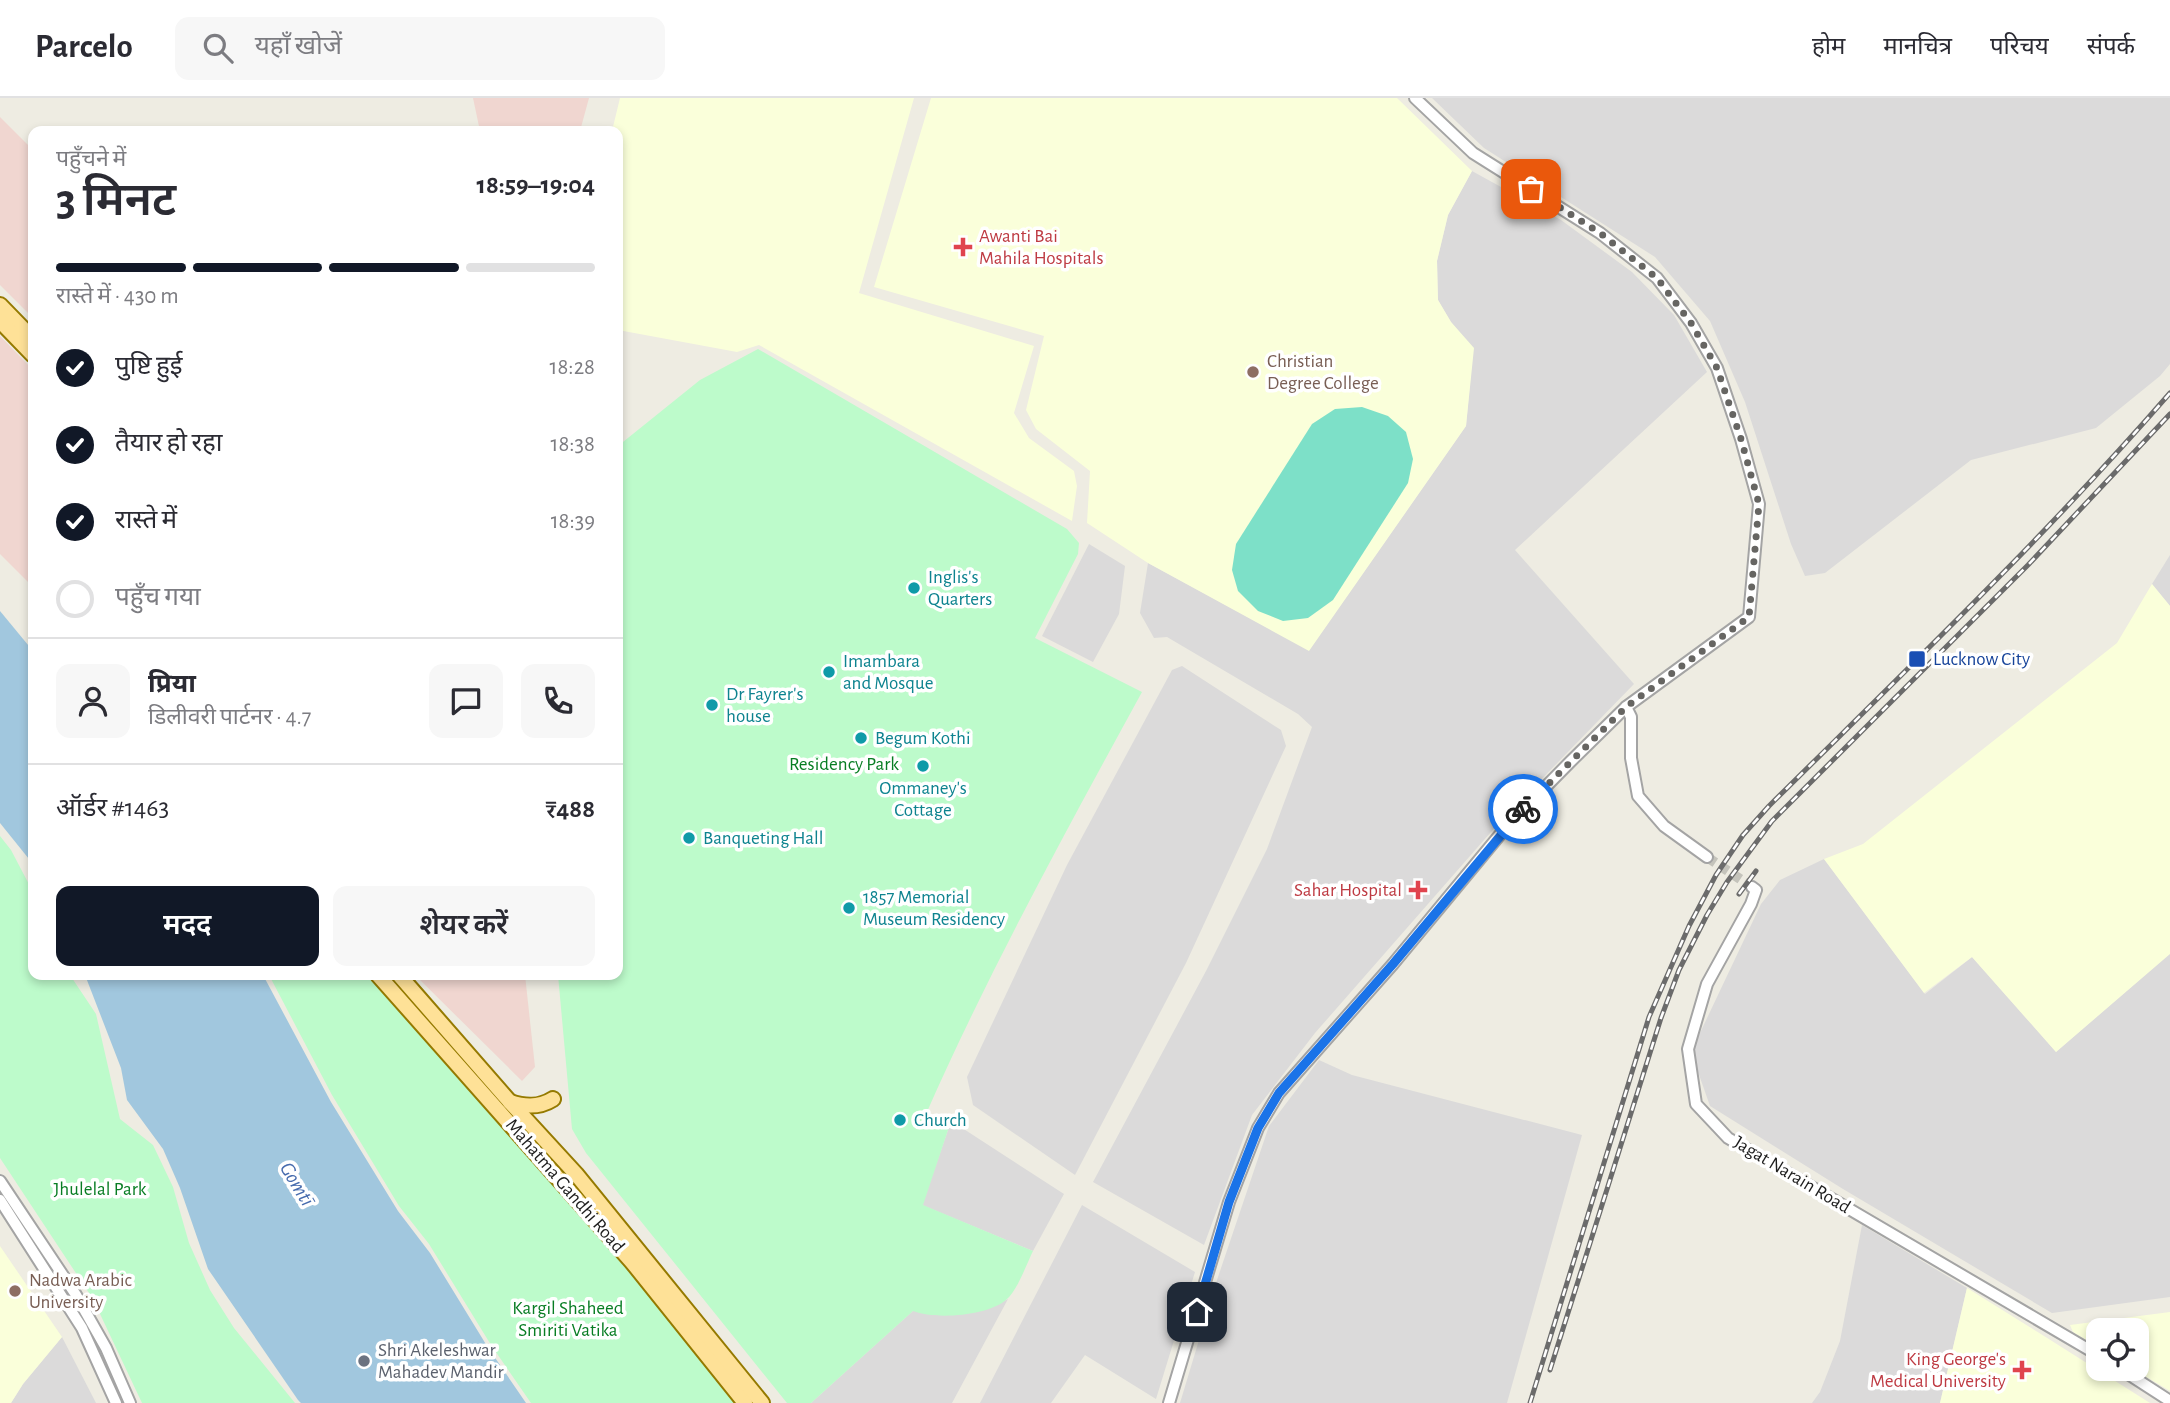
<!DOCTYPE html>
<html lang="hi">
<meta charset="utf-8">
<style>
:root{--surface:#fff;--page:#f7f7f7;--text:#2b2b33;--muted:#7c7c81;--line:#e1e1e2;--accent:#111827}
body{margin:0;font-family:"Alegreya Sans","Noto Sans Devanagari",sans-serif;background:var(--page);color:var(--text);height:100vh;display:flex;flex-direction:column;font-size:26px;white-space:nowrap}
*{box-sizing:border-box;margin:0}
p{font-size:23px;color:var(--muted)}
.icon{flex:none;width:38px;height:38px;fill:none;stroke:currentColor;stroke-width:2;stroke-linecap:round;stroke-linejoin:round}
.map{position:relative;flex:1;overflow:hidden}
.sheet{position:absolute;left:28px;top:28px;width:595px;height:854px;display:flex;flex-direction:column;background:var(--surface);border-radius:14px;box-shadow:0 4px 10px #0003}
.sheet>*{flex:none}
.controls{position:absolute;left:2086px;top:1220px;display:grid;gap:14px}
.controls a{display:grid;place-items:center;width:63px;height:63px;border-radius:14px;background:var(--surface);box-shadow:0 4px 10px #0003;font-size:35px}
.pin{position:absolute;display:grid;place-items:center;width:60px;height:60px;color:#fff;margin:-30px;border-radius:14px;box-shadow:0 4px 10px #0006}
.courier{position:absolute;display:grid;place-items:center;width:70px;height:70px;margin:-35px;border:5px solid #1a73e8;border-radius:50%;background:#fff;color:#222;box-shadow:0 2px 9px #0007}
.summary em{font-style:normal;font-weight:600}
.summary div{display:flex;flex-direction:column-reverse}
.summary{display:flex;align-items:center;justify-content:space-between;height:119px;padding:0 28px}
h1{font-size:46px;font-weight:600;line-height:52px}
.bar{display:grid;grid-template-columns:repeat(4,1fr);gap:10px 7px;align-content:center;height:84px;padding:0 28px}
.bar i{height:9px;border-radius:5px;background:var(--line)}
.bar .on{background:var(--accent)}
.bar p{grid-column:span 4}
.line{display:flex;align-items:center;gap:18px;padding:0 28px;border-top:2px solid var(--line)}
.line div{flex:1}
.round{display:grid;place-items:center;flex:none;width:74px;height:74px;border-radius:14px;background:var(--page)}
ol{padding:0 28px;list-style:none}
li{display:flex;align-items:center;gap:21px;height:77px}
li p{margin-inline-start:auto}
li .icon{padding:7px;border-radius:50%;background:var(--accent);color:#fff;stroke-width:4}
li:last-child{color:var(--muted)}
li i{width:38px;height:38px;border:4px solid var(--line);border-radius:50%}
.primary-button{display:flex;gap:14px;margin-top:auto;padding:14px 28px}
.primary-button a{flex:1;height:80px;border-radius:14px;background:var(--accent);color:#fff;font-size:28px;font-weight:600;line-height:80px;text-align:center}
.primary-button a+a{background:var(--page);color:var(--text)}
header{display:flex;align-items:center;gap:42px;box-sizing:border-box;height:98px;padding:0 35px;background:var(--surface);border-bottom:2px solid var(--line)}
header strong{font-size:33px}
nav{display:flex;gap:38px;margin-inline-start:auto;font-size:24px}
.search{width:490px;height:63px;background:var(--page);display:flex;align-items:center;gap:18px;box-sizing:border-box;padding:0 24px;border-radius:14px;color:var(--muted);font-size:26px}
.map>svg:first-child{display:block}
.residential{fill:#dbdada}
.commercial{fill:#f0d6d0}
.education{fill:#faffda}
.park{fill:#bdfbcb}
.pitch{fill:#7de0c8}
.water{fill:#a1c7de}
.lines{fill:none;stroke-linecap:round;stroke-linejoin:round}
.tertiary-tunnel{stroke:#c4c3bb;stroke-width:10;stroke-dasharray:10 5;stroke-linecap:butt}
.tertiary-casing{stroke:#a4a4a4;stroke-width:14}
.primary-casing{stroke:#957a00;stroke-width:18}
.tertiary{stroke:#fff;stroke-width:10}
.primary{stroke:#fee197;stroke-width:14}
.rail-casing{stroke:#6b6b6b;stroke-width:5}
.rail{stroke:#fff;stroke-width:2.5;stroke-dasharray:8;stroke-linecap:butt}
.done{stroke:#666562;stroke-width:7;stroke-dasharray:0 12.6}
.route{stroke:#1a73e8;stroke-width:9}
.health-dot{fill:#e0444e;stroke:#fff;stroke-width:2.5}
.education-dot{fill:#8d6e63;stroke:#fff;stroke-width:2.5}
.culture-dot{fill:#0f9aa8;stroke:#fff;stroke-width:2.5}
.transit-dot{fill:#1a4fb4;stroke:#fff;stroke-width:2.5}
.worship-dot{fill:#6b7280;stroke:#fff;stroke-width:2.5}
.labels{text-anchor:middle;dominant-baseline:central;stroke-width:7;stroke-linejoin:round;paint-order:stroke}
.health-label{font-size:19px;fill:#be3a42;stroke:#fff;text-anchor:end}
.education-label{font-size:19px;fill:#785e54;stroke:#fff;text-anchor:start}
.culture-label{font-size:19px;fill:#0d838f;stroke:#fff;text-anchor:start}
.transit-label{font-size:19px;fill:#164399;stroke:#fff;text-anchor:start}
.park-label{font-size:19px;fill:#087d23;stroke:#fff}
.street-label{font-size:19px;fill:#1d1d1d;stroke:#fff}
.worship-label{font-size:19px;fill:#5b616d;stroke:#fff;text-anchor:start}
.water-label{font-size:21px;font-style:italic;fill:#476cae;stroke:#fff}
</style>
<header>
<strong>Parcelo</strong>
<div class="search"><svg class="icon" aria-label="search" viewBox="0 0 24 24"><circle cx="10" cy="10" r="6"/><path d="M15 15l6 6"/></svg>यहाँ खोजें</div>
<nav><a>होम</a><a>मानचित्र</a><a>परिचय</a><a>संपर्क</a></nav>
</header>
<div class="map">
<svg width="2170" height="1305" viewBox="0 0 2170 1305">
<rect width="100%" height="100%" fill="#eeece2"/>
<g class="residential">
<polygon points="1432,0 2170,0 2170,266 2160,278 2096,330 1971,362 1825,475 1805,478 1791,446 1745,304 1710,223 1655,159 1484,50"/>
<polygon points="1472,73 1561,122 1632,174 1674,217 1707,274 1515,452 1634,586 1498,726 1315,935 1252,1017 1204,1147 1093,1084 1206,873 1267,751 1312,629 1298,616 1167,539 1154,540 1140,515 1148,465 1309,552 1466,328 1473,251 1451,224 1438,202 1437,163 1448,117"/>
<polygon points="1089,446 1125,468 1119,516 1093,564 1042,538"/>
<polygon points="2170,457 2170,508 2152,486"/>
<polygon points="1182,568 1281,632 1286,648 1186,865 1075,1077 973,1007 967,979 1067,767 1172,572"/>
<polygon points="1824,761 1925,896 1972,859 2056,954 2170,855 2170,1199 2052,1215 1843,1091 1710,1008 1691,954 1761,806 1780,782"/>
<polygon points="1319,962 1352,977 1582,1037 1507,1305 1180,1305 1218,1179 1269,1028"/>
<polygon points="956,1026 1064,1096 1033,1153 922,1107 949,1029"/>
<polygon points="1082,1107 1195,1174 1156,1301 1085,1257 1051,1305 980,1305"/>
<polygon points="1862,1127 1967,1190 1940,1305 1812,1305 1820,1294 1840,1243"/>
<polygon points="1008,1201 952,1305 811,1305 914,1212 990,1210"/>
<polygon points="62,1239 96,1305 11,1305 23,1286"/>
</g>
<g class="commercial">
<polygon points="473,0 589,0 580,33 480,33"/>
<polygon points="0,19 33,52 33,220 0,187"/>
<polygon points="0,238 33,272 33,489 0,456"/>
<polygon points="415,877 525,877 535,969 522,983"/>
</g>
<g class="education">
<polygon points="620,0 914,0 859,195 1034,248 1014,315 1029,340 1074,373 1077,388 1072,423 759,247 737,254 618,232 618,33 612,33"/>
<polygon points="931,0 1397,0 1472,73 1448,117 1437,163 1438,202 1451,224 1474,250 1466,328 1309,553 1148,465 1087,425 1090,373 1036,331 1026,312 1044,238 874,189"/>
<polygon points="2152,486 2170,508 2170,856 2056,954 1972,859 1924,895 1824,761 1863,746 2117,545"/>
<polygon points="0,1148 62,1239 23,1286 11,1305 0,1305"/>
<polygon points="1967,1190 2044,1238 2150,1305 1940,1305"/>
<polygon points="2170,1214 2170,1293 2133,1271 2137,1270 2137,1232 2098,1232 2098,1249 2073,1234 2070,1227"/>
</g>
<g class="park">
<path d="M758,251L1067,431L1079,445L1078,456L1035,540L1142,594C1066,733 990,871 926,1016L949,1029L923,1107L1033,1153C1027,1165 1017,1193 1007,1201C989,1218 935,1222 913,1213L811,1305H787L586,1055L572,1031L558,877H618V348L700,282Z"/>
<polygon points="0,738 11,752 33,794 33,877 70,877 96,916 120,1021 153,1047 173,1089 189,1145 210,1192 234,1230 295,1305 142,1305 93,1201 0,1060"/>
<polygon points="269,877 370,877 592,1128 738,1305 531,1305 491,1247 429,1146 399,1108 332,997"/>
</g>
<polygon class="pitch" points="1362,309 1388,318 1406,334 1413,361 1408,385 1333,502 1308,520 1283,523 1258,513 1238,493 1232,472 1236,446 1312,326 1335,311"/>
<g class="water">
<polygon points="0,513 33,553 33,766 0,725"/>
<polygon points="85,877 263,877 331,1004 398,1113 430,1155 487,1248 526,1305 301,1305 298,1302 208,1171 180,1090 163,1051 127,1002 121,970"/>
</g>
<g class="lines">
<polyline class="tertiary-tunnel" points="1707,759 1752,789"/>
<defs>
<g id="tertiary">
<polyline points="1626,609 1631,619 1631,660 1638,698 1664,728 1707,759"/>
<polyline points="1752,789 1756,792 1751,806 1707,886 1688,951 1696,1006 1728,1040 2098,1257"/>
<polyline points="0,1083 76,1197 106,1250 130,1305"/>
<polyline points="0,1102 82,1230 116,1305"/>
<polyline points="2119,1270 2170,1303"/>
<polyline points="1169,1305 1229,1104 1258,1030 1279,995 1393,866 1508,727 1570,664 1626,609 1749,519 1759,406 1741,341 1717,270 1691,225 1657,180 1600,135 1473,55 1415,0"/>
</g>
<g id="primary">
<polyline points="0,207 33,241"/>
<polyline points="0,223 33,257"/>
<polyline points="378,877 632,1164 745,1305"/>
<polyline points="399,877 509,1003 576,1076 762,1305"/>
<path d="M510,1004C525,1009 539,1010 553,1001"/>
</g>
</defs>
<use href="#tertiary" class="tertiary-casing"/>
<use href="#primary" class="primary-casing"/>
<use href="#tertiary" class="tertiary"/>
<use href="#primary" class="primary"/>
<defs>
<g id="rail">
<polyline points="1739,796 1756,773"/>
<polyline points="1550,1272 1661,920 1679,872 1707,817 1727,784 1772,723 2028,467 2170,316"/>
<path d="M1530,1305L1649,919L1689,828L1716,777L1743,737L1769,708C1905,573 2044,440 2170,295"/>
</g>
</defs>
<use href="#rail" class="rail-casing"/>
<use href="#rail" class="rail"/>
</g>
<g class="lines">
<polyline class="done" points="1523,711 1626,609 1749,519 1759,406 1741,341 1717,270 1691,225 1657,180 1600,135 1531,91"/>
<polyline class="route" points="1197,1214 1229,1104 1258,1030 1279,995 1393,866 1523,711"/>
</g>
<g class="health-dot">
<path d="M959.5 138.5h7v7h7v7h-7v7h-7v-7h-7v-7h7z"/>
<path d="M1414.5 781.5h7v7h7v7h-7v7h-7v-7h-7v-7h7z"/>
<path d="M2018.5 1261.5h7v7h7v7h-7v7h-7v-7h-7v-7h7z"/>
</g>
<g class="education-dot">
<circle cx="1253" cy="274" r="7"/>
<circle cx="15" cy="1193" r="7"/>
</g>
<g class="culture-dot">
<circle cx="914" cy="490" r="7"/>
<circle cx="829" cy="574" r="7"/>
<circle cx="712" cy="607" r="7"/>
<circle cx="861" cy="640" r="7"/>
<circle cx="923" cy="668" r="7"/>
<circle cx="689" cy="740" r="7"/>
<circle cx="849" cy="810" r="7"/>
<circle cx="900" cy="1022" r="7"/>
</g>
<rect class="transit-dot" x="1908" y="552" width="18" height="18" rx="3.5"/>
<circle class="worship-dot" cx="364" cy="1263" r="7"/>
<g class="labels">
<g class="health-label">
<text x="979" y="138" text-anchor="start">Awanti Bai<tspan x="979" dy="22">Mahila Hospitals</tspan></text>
<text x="1402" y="792">Sahar Hospital</text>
<text x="2006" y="1261">King George's<tspan x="2006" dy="22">Medical University</tspan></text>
</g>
<g class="education-label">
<text x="1267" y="263">Christian<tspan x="1267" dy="22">Degree College</tspan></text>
<text x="29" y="1182">Nadwa Arabic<tspan x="29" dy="22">University</tspan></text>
</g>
<g class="culture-label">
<text x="928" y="479">Inglis's<tspan x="928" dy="22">Quarters</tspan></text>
<text x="843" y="563">Imambara<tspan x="843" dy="22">and Mosque</tspan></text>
<text x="726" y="596">Dr Fayrer's<tspan x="726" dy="22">house</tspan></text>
<text x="875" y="640">Begum Kothi</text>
<text x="923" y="690" text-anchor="middle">Ommaney's<tspan x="923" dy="22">Cottage</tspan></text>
<text x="703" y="740">Banqueting Hall</text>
<text x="863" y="799">1857 Memorial<tspan x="863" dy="22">Museum Residency</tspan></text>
<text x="914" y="1022">Church</text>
</g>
<g class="transit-label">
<text x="1933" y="561">Lucknow City</text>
</g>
<g class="park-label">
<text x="844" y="666">Residency Park</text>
<text x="100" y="1091">Jhulelal Park</text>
<text x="568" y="1210">Kargil Shaheed<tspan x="568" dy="22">Smiriti Vatika</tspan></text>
</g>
<g class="street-label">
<text transform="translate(1792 1077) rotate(31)">Jagat Narain Road</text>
<text transform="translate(565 1088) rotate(49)">Mahatma Gandhi Road</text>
</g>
<g class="worship-label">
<text x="378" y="1252">Shri Akeleshwar<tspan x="378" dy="22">Mahadev Mandir</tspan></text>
</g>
<g class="water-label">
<text transform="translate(297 1086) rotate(59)">Gomtī</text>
</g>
</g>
</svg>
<div class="controls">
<a><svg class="icon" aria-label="locate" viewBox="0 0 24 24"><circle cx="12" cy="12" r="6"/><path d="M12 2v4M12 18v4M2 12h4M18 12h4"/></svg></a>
</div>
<div class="pin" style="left:1531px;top:91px;background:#ea580c"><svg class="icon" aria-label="bag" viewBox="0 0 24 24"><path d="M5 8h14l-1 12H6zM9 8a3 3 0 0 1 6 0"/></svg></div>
<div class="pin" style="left:1197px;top:1214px;background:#1f2937"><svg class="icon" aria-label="home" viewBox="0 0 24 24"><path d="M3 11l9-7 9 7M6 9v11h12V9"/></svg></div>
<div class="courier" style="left:1523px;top:711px"><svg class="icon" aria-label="bike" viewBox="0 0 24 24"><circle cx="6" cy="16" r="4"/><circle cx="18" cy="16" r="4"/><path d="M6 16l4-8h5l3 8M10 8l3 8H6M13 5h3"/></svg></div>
<section class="sheet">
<div class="summary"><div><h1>3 मिनट</h1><p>पहुँचने में</p></div><em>18:59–19:04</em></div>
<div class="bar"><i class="on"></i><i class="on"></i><i class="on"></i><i></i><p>रास्ते में · 430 m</p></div>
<ol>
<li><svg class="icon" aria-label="check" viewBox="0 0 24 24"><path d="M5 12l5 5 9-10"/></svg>पुष्टि हुई<p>18:28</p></li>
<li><svg class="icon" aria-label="check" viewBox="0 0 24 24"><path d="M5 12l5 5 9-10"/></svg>तैयार हो रहा<p>18:38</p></li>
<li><svg class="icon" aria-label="check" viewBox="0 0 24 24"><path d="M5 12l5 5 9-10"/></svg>रास्ते में<p>18:39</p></li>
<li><i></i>पहुँच गया</li>
</ol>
<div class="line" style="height:126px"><a class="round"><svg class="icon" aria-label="person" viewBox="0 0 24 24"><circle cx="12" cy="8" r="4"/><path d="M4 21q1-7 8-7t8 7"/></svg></a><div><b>प्रिया</b><p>डिलीवरी पार्टनर · 4.7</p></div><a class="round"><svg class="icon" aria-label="chat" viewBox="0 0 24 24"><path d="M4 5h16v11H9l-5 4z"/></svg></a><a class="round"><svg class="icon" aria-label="phone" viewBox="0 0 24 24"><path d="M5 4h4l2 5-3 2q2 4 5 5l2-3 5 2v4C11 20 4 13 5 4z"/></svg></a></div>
<div class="line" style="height:91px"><div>ऑर्डर #1463</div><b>₹488</b></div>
<div class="primary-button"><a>मदद</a><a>शेयर करें</a></div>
</section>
</div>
